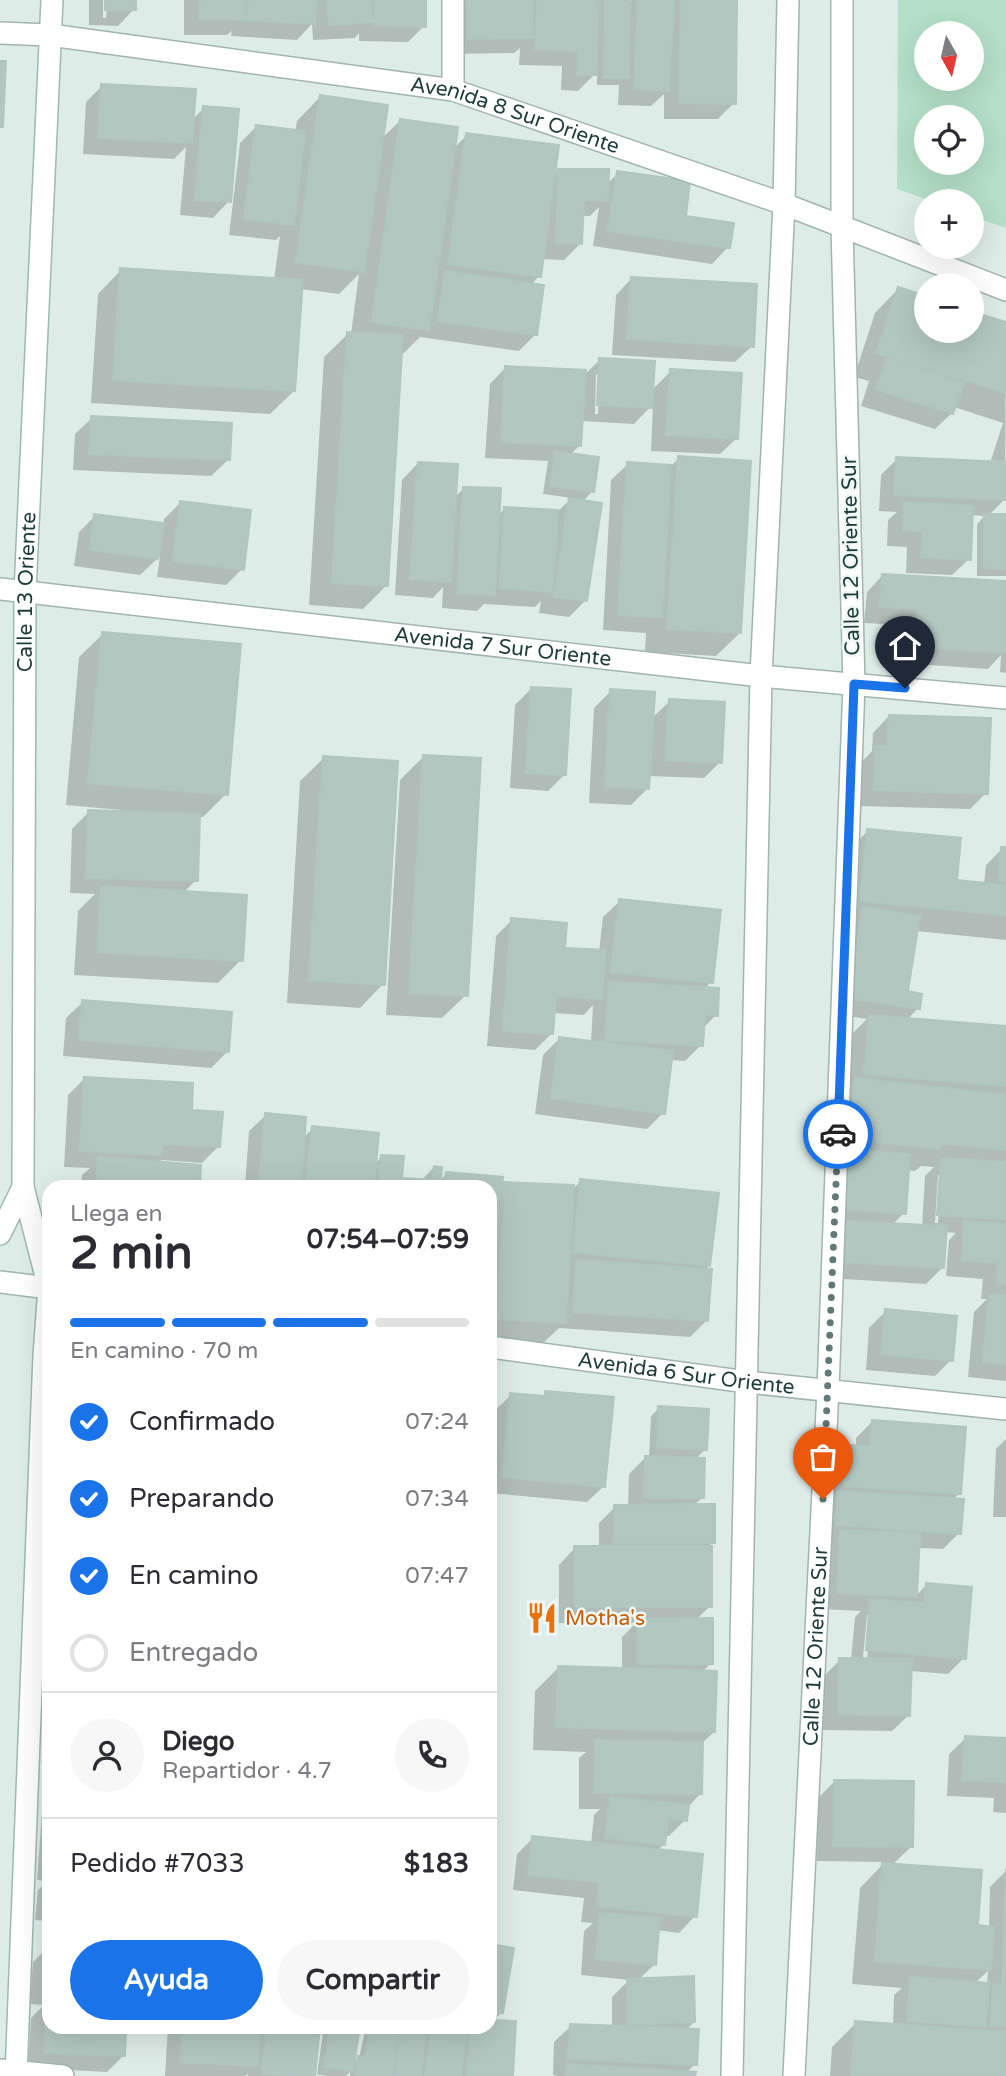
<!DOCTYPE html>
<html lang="es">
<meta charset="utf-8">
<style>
:root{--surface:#fff;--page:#f7f7f7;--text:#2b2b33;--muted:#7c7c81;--line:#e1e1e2;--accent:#1a73e8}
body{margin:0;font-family:"Varela Round",sans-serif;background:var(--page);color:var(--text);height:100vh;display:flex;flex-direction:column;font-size:26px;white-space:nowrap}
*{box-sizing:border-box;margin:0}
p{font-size:23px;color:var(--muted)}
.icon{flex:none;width:38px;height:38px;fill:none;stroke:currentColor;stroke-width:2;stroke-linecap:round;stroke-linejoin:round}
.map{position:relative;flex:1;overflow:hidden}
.sheet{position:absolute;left:42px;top:1180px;width:455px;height:854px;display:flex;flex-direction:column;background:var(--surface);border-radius:21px;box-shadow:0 7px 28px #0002}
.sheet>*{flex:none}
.needle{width:46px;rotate:172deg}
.tools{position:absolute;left:914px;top:21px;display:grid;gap:14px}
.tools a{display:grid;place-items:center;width:70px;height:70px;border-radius:50%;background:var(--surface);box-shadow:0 7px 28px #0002;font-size:35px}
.pin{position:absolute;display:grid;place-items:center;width:60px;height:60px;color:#fff;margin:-72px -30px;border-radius:50% 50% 50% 0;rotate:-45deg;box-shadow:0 0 7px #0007}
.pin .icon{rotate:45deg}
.courier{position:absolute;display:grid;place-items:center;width:70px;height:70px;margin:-35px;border:5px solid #1a73e8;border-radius:50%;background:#fff;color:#222;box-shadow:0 2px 9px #0007}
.summary em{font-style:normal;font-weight:700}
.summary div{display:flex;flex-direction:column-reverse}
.summary{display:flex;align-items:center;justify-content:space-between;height:119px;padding:0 28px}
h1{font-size:46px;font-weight:700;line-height:52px}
.bar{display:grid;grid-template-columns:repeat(4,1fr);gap:10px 7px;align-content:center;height:84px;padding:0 28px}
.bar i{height:9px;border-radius:5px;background:var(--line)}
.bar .selected{background:var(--accent)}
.bar p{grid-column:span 4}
.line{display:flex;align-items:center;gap:18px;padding:0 28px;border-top:2px solid var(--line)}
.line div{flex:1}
.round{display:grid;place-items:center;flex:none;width:74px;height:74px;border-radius:37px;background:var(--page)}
ol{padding:0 28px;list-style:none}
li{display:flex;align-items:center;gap:21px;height:77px}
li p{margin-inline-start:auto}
li .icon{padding:7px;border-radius:50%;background:var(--accent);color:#fff;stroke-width:4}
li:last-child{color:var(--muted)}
li i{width:38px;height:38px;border:4px solid var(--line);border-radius:50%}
.primary-button{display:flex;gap:14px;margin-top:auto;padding:14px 28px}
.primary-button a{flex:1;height:80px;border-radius:42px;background:var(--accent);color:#fff;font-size:28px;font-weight:700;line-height:80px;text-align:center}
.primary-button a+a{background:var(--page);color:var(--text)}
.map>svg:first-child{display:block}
.green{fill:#b4e0c7;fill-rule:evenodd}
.shadow{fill:#0003;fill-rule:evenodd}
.building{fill:#b3c7c1;stroke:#b0c6c0;stroke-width:2}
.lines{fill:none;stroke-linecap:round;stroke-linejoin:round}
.street-casing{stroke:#a1b4b0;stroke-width:24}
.secondary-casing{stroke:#9cb9b3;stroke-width:24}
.street{stroke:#fff;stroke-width:21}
.secondary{stroke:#fff;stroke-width:21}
.done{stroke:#617a77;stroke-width:7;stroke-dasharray:0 12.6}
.route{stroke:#1a73e8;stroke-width:9}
.labels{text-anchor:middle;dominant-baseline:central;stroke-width:5;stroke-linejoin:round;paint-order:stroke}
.street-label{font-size:21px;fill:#1e3d3a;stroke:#eff8f5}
.food-label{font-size:21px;fill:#c56008;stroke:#eff8f5;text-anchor:start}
</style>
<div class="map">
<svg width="1006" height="2076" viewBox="0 0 1006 2076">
<rect width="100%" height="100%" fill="#deece8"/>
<path class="green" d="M898,0H1006V228L971,216V201H931L897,189ZM926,33H971V79H926ZM926,117H971V163H926Z"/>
<g class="shadow">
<polygon points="89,0 103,0 103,18 106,18 107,0 134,0 134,9 118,26 89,25"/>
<polygon points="184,0 425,0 424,26 408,42 359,41 359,33 355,38 313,40 312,24 297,40 231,36 232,31 227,35 184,35"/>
<polygon points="451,0 628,0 628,3 632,0 735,0 734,103 718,119 664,119 664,94 651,106 618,105 619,85 597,85 597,72 578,91 561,90 562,66 519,65 520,48 514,53 452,54"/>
<polygon points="102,86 192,120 204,108 229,201 213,218 180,215 186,147 174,159 83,154 86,102"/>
<polygon points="320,97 381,139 400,121 453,149 467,135 553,176 558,170 607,184 618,173 728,247 712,264 593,246 599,207 590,216 581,216 581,243 564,260 542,259 539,276 531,285 536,334 519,351 420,337 404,353 401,352 387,585 363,609 309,605 324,357 348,334 351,334 359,274 339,294 300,289 294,391 270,414 91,403 98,294 121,270 274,280 280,236 276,240 229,235 240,143 256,127 295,132 297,121"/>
<polygon points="632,278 752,346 735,362 612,355 616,295"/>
<polygon points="898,289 926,331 971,331 1006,324 1005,499 988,516 1006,516 1006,576 977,576 977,524 985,516 971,515 969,559 952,575 906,573 907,547 887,546 888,520 897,512 879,511 881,475 897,459 999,462 991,460 1003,423 954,407 952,413 935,429 861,406 869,381 854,377 875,313"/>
<path d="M600,360L651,391L671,371L737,438L720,454L651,451L653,404L634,424L581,421L579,446L570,455L593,491L582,502L585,601L569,617L539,613L541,601L535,607L484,604L477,611L442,608L443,587L433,598L395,595L402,480L418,463L454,498L464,488L498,515L505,509L557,512L572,498L543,494L548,461L485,458L490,384L506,367L584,375ZM596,374H600L598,414H595Z"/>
<polygon points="92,418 228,460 211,476 73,470 75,434"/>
<polygon points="679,458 740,633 716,656 645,652 646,633 603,630 611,480 628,464 670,467"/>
<polygon points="180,503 242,569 226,585 157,577 160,556 140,575 74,566 79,532 95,516 164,524 164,519"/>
<polygon points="883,575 1006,583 1006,673 1000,672 1001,655 988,669 900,663 902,625 864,623 867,592"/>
<polygon points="103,634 226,794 203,817 198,817 196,880 183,893 241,960 218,983 74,975 78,911 95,894 70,893 72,829 89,812 121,813 121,810 66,805 79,657"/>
<polygon points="531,689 564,775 548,791 510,788 515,705"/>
<polygon points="611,691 651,719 670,701 720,762 704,778 648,776 648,788 631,805 589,803 594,708"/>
<polygon points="889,716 986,793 970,809 859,806 860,764 872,751 873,733"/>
<polygon points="423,757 466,995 442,1018 386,1015 400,780"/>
<polygon points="324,758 383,984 360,1008 287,1003 300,781"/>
<path d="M868,831L955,882L984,885L986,865L1002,849H1006V940L916,931L906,993L918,1008L907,1020L1006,1028V1161L1003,1164H1006V1381L968,1377L974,1312L987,1299H981L983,1279L946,1276L949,1240L956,1233L945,1232L943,1267L926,1284L827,1278L846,1040L867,1019L833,1014L844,854ZM921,1166L934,1167L925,1176L922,1227L892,1225L904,1213L907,1170L915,1171ZM938,1175H941L938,1223H935Z"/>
<polygon points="620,901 711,982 704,989 716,1015 702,1029 701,1045 685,1061 670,1060 663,1113 647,1129 535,1114 543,1055 560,1038 591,1043 593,1005 584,1015 553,1013 551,1034 535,1050 487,1046 496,936 512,920 563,949 599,952 603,917"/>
<polygon points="83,1002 227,1052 211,1068 63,1056 66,1018"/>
<polygon points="85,1078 190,1112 219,1146 202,1163 161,1160 160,1164 200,1167 198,1186 81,1186 82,1175 90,1168 64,1167 68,1095"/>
<polygon points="266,1115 303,1138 313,1128 375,1164 382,1156 400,1179 421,1181 434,1167 439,1182 446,1174 500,1188 505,1184 572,1190 581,1181 709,1266 704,1270 707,1320 690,1337 559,1328 541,1345 490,1342 490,1186 245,1186 249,1131"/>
<polygon points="886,1311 951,1360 935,1376 866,1370 869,1328"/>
<polygon points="546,1393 604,1486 587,1502 490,1493 490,1455 494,1411 511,1395 541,1398"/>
<polygon points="659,1408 706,1449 695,1459 702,1498 693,1506 713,1542 708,1547 710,1606 696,1620 711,1663 702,1672 714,1732 701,1744 701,1793 687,1808 685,1820 669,1836 664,1836 664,1844 657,1851 695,1916 679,1933 657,1930 655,1964 638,1980 694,2022 685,2031 695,2064 686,2073 694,2076 557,2076 553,2075 554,2042 571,2026 612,2027 612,1997 629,1980 581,1975 584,1931 593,1923 581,1922 584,1898 513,1890 517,1854 533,1838 591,1844 594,1815 600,1809 579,1809 579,1758 586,1752 533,1750 535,1691 559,1667 622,1669 622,1637 636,1623 559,1623 559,1565 575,1548 599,1548 599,1523 615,1507 628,1507 629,1474 645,1458 649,1458 651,1416"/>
<path d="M872,1422L960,1493L952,1500L959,1533L943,1549L918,1548L916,1596L926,1585L964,1658L948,1674L910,1671L909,1715L892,1731L823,1730L824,1676L840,1660H851L855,1617L861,1611L821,1609L831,1463L847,1446L856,1447V1438ZM867,1615H871L867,1659L863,1658Z"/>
<polygon points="1006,1439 1006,1517 993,1517 996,1449"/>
<polygon points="49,1572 49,1625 38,1624 43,1578"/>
<polygon points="966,1738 1006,1740 1006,1813 993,1812 994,1798 947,1796 949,1754"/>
<polygon points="49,1768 49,1921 35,1920 38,1890 47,1881 37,1880 45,1772"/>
<path d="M834,1782L912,1846L892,1865L976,1927L989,1928L990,1887L1006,1871V2076H830L832,2047L856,2023L893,2026L894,1995L902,1988L852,1984L860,1888L885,1862L817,1861L818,1798ZM988,1971L987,1984L975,1983Z"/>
<polygon points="49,1932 49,2026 123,2056 107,2072 28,2068 31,2018 44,2005 30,2004 33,1962 48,1947"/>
<polygon points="490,1946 502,2012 492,2022 511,2076 350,2076 350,2072 346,2076 327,2076 314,2074 317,2074 324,2026 358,2026 352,2064 359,2058 366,2026 490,2026"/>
<polygon points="168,2026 318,2026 314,2076 248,2076 248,2074 245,2076 165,2076"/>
</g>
<g class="building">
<rect x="105" y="0" width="31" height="10"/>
<polygon points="200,0 246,0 245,20 199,19"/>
<polygon points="248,0 316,0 315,24 247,20"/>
<polygon points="327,0 371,0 373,22 329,25"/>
<polygon points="375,0 426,0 426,27 375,25"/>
<polygon points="467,0 532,0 533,38 468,39"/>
<polygon points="537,0 599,0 596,75 577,75 578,51 535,49"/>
<polygon points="605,0 630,0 629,78 604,78"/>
<polygon points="638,0 674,0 669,91 634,89"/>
<polygon points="681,0 737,0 736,104 679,103"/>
<polygon points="0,61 6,61 3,127 0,127"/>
<polygon points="101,84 196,89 192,143 98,138"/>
<polygon points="320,95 388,105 364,272 296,262"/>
<polygon points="203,106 239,109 231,202 195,200"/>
<polygon points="400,119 458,127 429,330 372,322"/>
<polygon points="256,125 305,131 294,225 244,219"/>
<polygon points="466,133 559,145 541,277 448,264"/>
<polygon points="558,169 609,169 608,201 584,200 582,244 556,243"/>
<polygon points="617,171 690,181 686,216 734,223 730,248 608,231"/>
<polygon points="120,268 303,280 295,391 113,380"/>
<polygon points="445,271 544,285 537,335 438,321"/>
<polygon points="631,277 757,284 754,347 627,339"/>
<polygon points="898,287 926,296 926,331 971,331 971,311 1006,322 1006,393 876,353"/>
<polygon points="347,332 403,335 388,586 332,583"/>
<polygon points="599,358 655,361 652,408 597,405"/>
<polygon points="887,358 964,383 953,414 876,389"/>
<polygon points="505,366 586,370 581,446 501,442"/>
<polygon points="670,369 742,373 738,439 666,435"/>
<polygon points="91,416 232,423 230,460 89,454"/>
<polygon points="555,451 599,457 594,492 550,486"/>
<polygon points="678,456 751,461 741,633 667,629"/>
<polygon points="896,457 1006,462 1006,500 894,495"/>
<polygon points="418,462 458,464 451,582 410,579"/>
<polygon points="627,462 671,465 662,617 618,615"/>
<polygon points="463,487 501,488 495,595 457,593"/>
<polygon points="569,498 602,503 587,601 554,597"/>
<polygon points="180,501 251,510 244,570 173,561"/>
<polygon points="904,502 973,506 971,560 921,557 923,531 903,530"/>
<polygon points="504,507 558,510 553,592 500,588"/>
<polygon points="94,514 164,523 158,559 90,550"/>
<polygon points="984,514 1006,514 1006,569 984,568"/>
<polygon points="882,574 1006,581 1006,653 916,647 918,609 880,607"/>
<polygon points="102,632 241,644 228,795 88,783"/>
<polygon points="531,687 571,689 566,775 526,773"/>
<polygon points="610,689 655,692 649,789 605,787"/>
<polygon points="669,699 725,702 722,763 665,760"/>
<polygon points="889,715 991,718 988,794 874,790 875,746 887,746"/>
<polygon points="423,755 481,758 468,996 409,993"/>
<polygon points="323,756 398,761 385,985 309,980"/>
<polygon points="88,810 200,814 198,881 86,878"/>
<polygon points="867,829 961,838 957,880 1006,885 1006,915 860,901"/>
<polygon points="1001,847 1006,847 1006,881 999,880"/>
<polygon points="101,886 247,895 243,961 97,952"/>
<polygon points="619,899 721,910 713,983 611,972"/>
<polygon points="863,907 920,916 908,991 922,994 920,1009 849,998"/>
<polygon points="511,918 567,923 565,948 605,950 602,999 556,996 553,1034 503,1031"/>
<polygon points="609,982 719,988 718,1016 705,1015 703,1046 605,1040"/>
<polygon points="82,1000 232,1012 229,1052 79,1040"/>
<polygon points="869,1015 1006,1026 1006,1086 864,1074"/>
<polygon points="559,1037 673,1051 665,1114 551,1098"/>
<polygon points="84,1077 193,1083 192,1110 223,1112 220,1147 163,1144 162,1155 80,1151"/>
<polygon points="855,1078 1006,1095 1006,1150 942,1143 940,1149 849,1139"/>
<polygon points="265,1113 306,1117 301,1186 259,1186"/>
<polygon points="312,1126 379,1133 374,1186 306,1186"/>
<polygon points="846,1150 910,1154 906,1214 842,1209"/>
<polygon points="381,1155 404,1156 402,1178 432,1180 434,1166 442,1167 440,1186 379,1186"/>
<polygon points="98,1157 201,1165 200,1186 96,1186"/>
<polygon points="941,1158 1006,1162 1006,1219 937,1215"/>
<polygon points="446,1172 503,1177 493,1282 490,1281 490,1186 444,1186"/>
<polygon points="580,1179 719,1193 710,1266 573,1252"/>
<polygon points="504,1182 574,1185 566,1323 496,1319"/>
<polygon points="845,1221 947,1226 944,1268 842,1262"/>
<polygon points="964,1221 1006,1224 1006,1284 997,1283 998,1263 962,1260"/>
<polygon points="576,1260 712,1269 708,1321 573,1312"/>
<polygon points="989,1294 1006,1295 1006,1364 983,1362"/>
<polygon points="885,1309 957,1316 953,1361 881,1354"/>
<polygon points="545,1391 614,1397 605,1487 502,1477 510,1393 545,1396"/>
<polygon points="658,1406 709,1409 707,1450 657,1447"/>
<polygon points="872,1420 966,1427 961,1494 843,1486 846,1445 870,1446"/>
<polygon points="645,1456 705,1458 704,1498 644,1498"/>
<polygon points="838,1491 964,1499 961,1534 836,1525"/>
<polygon points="715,1504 715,1543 614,1543 614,1505"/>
<polygon points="840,1530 920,1533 917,1597 837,1593"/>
<polygon points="574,1546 712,1546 712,1607 575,1607"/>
<polygon points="926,1583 972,1587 966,1659 866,1650 870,1599 924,1603"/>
<polygon points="713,1618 713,1664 638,1664 637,1619"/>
<polygon points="839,1658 912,1659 910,1716 838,1714"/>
<polygon points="558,1666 717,1671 715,1732 556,1727"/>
<polygon points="965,1736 1006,1738 1006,1782 962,1780"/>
<polygon points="595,1740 703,1742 702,1794 594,1793"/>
<polygon points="834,1780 914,1781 913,1847 833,1846"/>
<polygon points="610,1797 689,1805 687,1821 668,1819 665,1845 605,1838"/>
<polygon points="532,1836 703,1854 697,1917 597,1906 599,1882 528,1875"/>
<polygon points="882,1863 982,1870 978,1925 994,1927 991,1970 875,1961"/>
<polygon points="1006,1869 1006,2026 991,2026 993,1984 1002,1985"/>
<polygon points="600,1913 660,1918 656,1965 596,1959"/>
<polygon points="490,1944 514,1948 503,2013 490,2011"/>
<polygon points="694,1976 695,2022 628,2025 627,1979"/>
<polygon points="910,1977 989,1983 986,2027 907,2021"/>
<polygon points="47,2000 49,2000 49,2026 126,2026 125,2056 44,2053"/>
<polygon points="490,2020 516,2021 513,2076 467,2076 470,2026 490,2026"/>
<polygon points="855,2021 1006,2032 1006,2076 851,2076"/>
<polygon points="570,2024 699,2029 697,2065 568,2059"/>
<polygon points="182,2026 260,2026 258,2066 180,2062"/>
<polygon points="266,2026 320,2026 315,2076 262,2074"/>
<polygon points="330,2026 360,2026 353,2071 324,2067"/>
<polygon points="370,2026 399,2026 392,2076 356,2076 358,2056 365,2057"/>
<polygon points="401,2026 426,2026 421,2076 395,2076"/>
<polygon points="431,2026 467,2026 461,2076 425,2076"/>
<polygon points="567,2064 696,2072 695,2076 566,2076"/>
</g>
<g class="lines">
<defs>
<g id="street">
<polyline points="453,0 453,90"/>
<path id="s1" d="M0,33L50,35L453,90L784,204L1006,290"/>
<path id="s2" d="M0,589L761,676L1006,698"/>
<polyline points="0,1282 49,1288"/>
<path id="s3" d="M490,1347L747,1382L1006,1409"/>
<polyline points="0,2070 63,2076"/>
<polyline points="732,2076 761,676 784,204 788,0"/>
<path id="s4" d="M794,2076L828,1389L854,684L842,227V0"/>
</g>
<g id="secondary">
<polyline points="0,1234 23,1187"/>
<path id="s5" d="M16,2076L44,1355L49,1288L23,1187L25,592L52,0"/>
</g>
</defs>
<use href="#street" class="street-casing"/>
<use href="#secondary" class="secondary-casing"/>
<use href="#street" class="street"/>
<use href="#secondary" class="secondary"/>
</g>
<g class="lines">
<polyline class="done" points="823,1499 838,1134"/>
<polyline class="route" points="838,1134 854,684 905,688"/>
</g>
<defs>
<symbol id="restaurant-bare" viewBox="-9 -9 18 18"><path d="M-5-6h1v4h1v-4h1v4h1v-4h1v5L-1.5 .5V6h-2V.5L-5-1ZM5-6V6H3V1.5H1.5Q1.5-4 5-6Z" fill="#e8710a" stroke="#eff8f5" stroke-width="2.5" paint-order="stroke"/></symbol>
</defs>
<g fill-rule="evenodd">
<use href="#restaurant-bare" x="520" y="1596" width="44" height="44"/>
</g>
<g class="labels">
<g class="street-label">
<text stroke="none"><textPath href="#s1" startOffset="523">Avenida 8 Sur Oriente</textPath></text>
<text transform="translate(851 556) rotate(-91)">Calle 12 Oriente Sur</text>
<text stroke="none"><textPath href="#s5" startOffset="1488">Calle 13 Oriente</textPath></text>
<text stroke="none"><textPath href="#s2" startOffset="506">Avenida 7 Sur Oriente</textPath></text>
<text stroke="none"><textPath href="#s3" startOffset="198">Avenida 6 Sur Oriente</textPath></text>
<text stroke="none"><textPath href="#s4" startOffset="430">Calle 12 Oriente Sur</textPath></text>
</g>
<g class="food-label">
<text x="565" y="1618">Motha's</text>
</g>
</g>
</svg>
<div class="tools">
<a><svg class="needle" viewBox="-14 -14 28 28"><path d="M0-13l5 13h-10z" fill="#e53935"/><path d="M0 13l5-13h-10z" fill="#7c7c81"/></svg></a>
<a><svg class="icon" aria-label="locate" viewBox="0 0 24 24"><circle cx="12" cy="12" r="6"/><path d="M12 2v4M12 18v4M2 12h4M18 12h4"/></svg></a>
<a>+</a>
<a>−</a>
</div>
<div class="pin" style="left:823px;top:1499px;background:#ea580c"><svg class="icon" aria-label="bag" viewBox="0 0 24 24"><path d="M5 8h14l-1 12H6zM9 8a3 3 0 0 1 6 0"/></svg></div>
<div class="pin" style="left:905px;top:688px;background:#1f2937"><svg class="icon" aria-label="home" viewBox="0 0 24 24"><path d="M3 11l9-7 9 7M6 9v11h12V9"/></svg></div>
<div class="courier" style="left:838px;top:1134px"><svg class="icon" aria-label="car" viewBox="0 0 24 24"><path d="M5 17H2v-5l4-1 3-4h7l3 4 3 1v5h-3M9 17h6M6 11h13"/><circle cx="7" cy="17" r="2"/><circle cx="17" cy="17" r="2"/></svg></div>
<section class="sheet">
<div class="summary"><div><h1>2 min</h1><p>Llega en</p></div><em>07:54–07:59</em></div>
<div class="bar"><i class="selected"></i><i class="selected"></i><i class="selected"></i><i></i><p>En camino · 70 m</p></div>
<ol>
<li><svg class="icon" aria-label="check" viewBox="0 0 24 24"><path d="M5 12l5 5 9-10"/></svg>Confirmado<p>07:24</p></li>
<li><svg class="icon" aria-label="check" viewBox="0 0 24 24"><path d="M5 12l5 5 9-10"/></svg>Preparando<p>07:34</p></li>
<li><svg class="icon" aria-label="check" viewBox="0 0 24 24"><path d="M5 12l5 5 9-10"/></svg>En camino<p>07:47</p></li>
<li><i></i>Entregado</li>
</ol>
<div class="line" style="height:126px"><a class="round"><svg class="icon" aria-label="person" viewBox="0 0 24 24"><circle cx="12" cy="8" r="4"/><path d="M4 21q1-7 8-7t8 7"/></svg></a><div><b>Diego</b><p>Repartidor · 4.7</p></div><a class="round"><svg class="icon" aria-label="phone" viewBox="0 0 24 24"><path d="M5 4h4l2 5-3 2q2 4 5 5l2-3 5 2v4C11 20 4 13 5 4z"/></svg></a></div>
<div class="line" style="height:91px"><div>Pedido #7033</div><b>$183</b></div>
<div class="primary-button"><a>Ayuda</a><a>Compartir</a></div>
</section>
</div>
